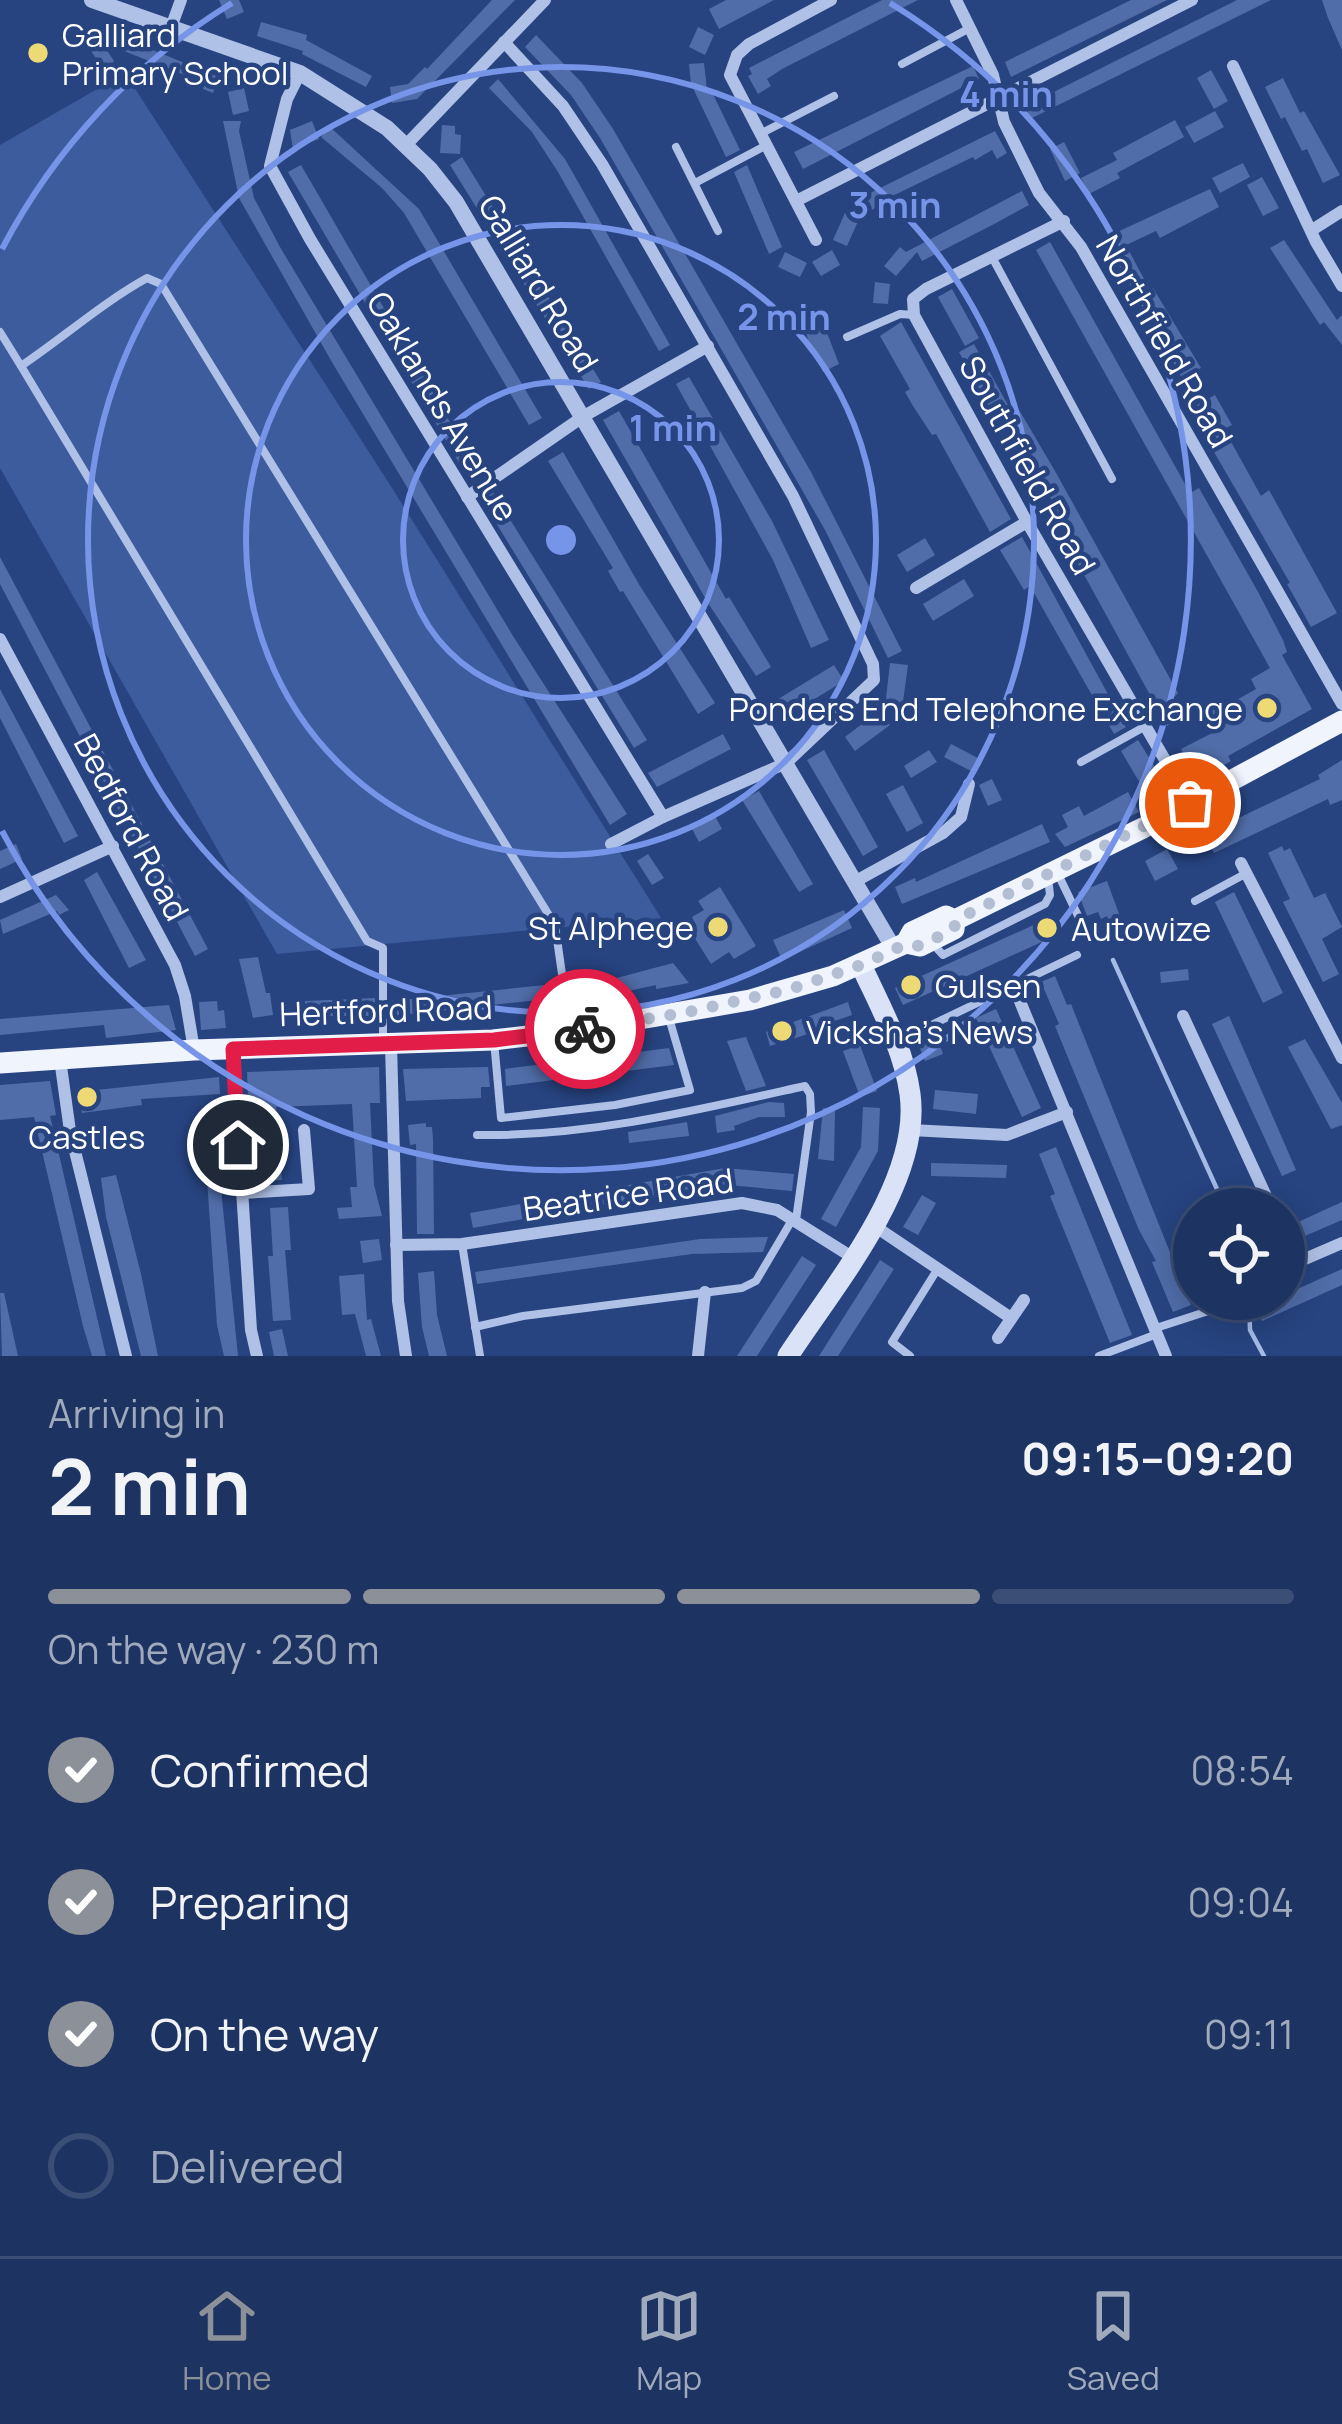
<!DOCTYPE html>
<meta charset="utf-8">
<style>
:root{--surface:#1d3361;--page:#2a3f6a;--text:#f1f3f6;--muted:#a0aabd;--line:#3b4e76;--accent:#8c9099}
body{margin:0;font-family:Manrope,sans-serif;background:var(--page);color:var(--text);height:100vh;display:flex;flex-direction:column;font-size:45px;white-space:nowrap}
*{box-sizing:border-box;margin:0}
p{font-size:39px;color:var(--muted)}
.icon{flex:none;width:66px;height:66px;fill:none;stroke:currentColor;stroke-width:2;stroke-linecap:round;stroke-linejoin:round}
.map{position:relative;height:1356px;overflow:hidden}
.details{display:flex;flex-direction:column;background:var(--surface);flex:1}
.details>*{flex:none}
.tools{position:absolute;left:1173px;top:1188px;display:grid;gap:24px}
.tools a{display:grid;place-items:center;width:132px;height:132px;border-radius:50%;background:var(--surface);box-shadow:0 6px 30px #0003,0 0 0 3px var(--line);font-size:60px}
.pin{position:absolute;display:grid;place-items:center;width:102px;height:102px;color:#fff;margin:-51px;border:6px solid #fff;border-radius:50%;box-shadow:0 3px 12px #0007}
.courier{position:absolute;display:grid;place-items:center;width:120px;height:120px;margin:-60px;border:9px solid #e11d48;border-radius:50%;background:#fff;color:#222;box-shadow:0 3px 15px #0007}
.headline em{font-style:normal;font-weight:700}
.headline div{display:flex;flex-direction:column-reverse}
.headline{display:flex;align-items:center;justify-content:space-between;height:204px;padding:0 48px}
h1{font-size:78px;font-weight:700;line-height:90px}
.bar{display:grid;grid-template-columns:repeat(4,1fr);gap:18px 12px;align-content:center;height:144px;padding:0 48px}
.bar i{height:15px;border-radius:9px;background:var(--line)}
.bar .active{background:var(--accent)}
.bar p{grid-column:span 4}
ol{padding:0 48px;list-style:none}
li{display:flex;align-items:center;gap:36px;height:132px}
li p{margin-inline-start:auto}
li .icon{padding:12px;border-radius:50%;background:var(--accent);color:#fff;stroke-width:4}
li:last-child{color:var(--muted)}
li i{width:66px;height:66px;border:6px solid var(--line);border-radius:50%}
.tabs{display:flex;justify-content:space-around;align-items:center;height:168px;border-top:3px solid var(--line);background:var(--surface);font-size:33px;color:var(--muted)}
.tabs a{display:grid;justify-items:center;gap:6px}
.tabs .active{color:var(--accent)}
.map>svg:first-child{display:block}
.green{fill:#3c5c9e}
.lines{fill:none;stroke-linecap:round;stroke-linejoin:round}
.stream{stroke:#a4bbe6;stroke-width:4.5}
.building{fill:#506da9}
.service{stroke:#afc1e6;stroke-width:8}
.minor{stroke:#afc1e6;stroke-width:12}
.tertiary{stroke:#afc1e6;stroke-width:16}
.secondary{stroke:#d9e2f6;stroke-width:21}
.primary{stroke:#f0f4fd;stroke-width:21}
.done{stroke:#b3bed3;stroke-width:12;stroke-dasharray:0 21.6}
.route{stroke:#e11d48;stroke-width:15}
.ring{fill:none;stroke:#7795e8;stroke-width:6}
.poi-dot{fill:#eeda75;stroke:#274481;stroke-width:4.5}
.labels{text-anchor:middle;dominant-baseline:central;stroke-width:9;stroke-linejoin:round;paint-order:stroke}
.poi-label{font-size:33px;fill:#fff;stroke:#274481;text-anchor:start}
.street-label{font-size:33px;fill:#fff;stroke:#274481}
.centre{fill:#7795e8;stroke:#274481;stroke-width:6}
.ring-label{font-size:36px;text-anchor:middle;font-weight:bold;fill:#7795e8;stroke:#274481;stroke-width:9;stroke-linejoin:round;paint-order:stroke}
</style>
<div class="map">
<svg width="1342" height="1356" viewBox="0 0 1342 1356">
<rect width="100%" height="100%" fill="#274481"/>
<polygon class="green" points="125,73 387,480 661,918 277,954 0,468 0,145"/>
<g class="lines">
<g class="stream">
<polyline points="1113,960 1226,1209"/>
<polyline points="1249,1299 1250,1330 1264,1356"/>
</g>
</g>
<g class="building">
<polygon points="219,0 239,0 244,12 227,19"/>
<polygon points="492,0 515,0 417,99 392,103 390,87 408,84 425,67 427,69"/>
<polygon points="726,0 774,0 719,29 709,9"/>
<polygon points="882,0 918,0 782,69 767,79 771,86 758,94 748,76 752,74 749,68"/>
<polygon points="1131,0 1167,0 1011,77 1005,62"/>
<polygon points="1237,0 1271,0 1028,120 1022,108"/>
<polygon points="1322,0 1342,0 1342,50 1328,18"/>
<polygon points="261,22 307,35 306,40 372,76 366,87 302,54 303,51 257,36"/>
<polygon points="698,27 714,35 705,55 689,47"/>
<polygon points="536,35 582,83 613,129 811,472 902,651 888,658 825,530 600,138 571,95 525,47"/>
<polygon points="128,40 219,77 213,93 203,89 205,83 124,51"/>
<polygon points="102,43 114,61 105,71 91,51"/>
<polygon points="704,63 707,90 710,88 740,150 726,157 691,84 689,64"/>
<polygon points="973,66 979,79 803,169 794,152"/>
<polygon points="1211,70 1228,101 1214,109 1197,78"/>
<polygon points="1283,78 1300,113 1304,111 1340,175 1323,183 1307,149 1302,151 1285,117 1281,119 1265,87"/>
<polygon points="498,79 565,159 670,345 659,351 558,172 532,132 489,88"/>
<polygon points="244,88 249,111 233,115 228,92"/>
<polygon points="1215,111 1224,127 1194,143 1185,127"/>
<polygon points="1175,120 1184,137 1117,173 1120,178 1089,194 1081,178 1117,160 1113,153"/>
<polygon points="223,121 241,121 239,131 254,198 280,247 513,636 627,814 610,825 333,364 239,198"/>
<polygon points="312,121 319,139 293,149 290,130"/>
<polygon points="442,125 455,126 455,134 461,135 460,154 440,153"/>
<polygon points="330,127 419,209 542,418 529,425 404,213 382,188 321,137"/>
<polygon points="995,131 1007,153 997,159 992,150 975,160 973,157 882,201 883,204 862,215 854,201"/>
<polygon points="1064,142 1080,173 1065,181 1050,149"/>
<polygon points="462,157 601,382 589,389 450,165"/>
<polygon points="1243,163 1250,177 1220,193 1212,178"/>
<polygon points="301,165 472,460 461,466 288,172"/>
<polygon points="747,165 782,247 769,254 734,172"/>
<polygon points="1262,177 1279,208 1263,216 1247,185"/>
<polygon points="1210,189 1219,207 1160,238 1156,231 1120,248 1113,234"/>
<polygon points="1022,191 1029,205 996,223 922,261 917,252 896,276 884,266 900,247 906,252"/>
<polygon points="845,213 859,219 847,246 833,240"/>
<polygon points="1284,240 1337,320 1342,315 1342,345 1324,322 1320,325 1270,248"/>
<polygon points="1050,242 1190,493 1199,488 1257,590 1283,640 1287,652 1282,655 1312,709 1228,756 1231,761 1198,780 1181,749 1218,730 1208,711 1216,707 1219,710 1256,689 1251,679 1270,668 1036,250"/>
<polygon points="832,250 840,265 821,276 812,262"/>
<polygon points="1129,251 1150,290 1153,288 1201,368 1182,378 1115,258"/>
<polygon points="785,252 807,263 800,277 778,267"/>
<polygon points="875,282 890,284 888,304 873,303"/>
<polygon points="952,289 979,338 965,346 938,297"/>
<polygon points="822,320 839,364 823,372 810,347 804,324"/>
<polygon points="901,322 1011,519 990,532 936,434 932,435 913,406 905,392 910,389 880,336"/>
<polygon points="974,344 1009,407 1015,403 1055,471 1178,693 1171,700 1181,718 1167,726 1076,560 1082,557 1037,473 998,407 991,411 959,352"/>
<polygon points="689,377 772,521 829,640 811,648 773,560 676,384"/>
<polygon points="1215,395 1232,425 1224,429 1261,496 1269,490 1337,613 1311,627 1287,584 1290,583 1210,445 1218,441 1197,405"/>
<polygon points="619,411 726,599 729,597 771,667 756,676 708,603 603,420"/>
<polygon points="563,452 640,586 715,703 698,714 623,591 620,592 608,571 613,568 548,461"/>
<polygon points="493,492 647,740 634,748 482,500"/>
<polygon points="1022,537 1126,727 1114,734 1030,586 1024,590 1000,550"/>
<polygon points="925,538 935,555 907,572 897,555"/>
<polygon points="0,557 208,949 195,956 0,584"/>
<polygon points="964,579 974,596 933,621 923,604"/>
<polygon points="890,663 908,665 902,709 885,707"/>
<polygon points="834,665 844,681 785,717 775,701"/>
<polygon points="0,689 78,836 64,843 0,718"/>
<polygon points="879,711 890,725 855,751 845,737"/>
<polygon points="723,734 731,749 657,787 648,773"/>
<polygon points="1138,740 1160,775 1141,785 1121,751"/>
<polygon points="951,744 978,758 971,771 944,757"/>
<polygon points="824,750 878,847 863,856 807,760"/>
<polygon points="929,750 937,762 911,778 904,766"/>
<polygon points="1342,760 1342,800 1330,805 1328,799 1214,853 1205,834 1320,779 1318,775"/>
<polygon points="992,779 1002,800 988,806 979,785"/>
<polygon points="903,785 923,823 907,832 886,794"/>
<polygon points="759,791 813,884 799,892 742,800"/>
<polygon points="1128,792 1139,812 1065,847 1055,834 1068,827 1062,815 1079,806 1084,816"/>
<polygon points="714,814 722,829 699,842 691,827"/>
<polygon points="1042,824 1050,842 902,904 895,887 915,878 916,882"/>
<polygon points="16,844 22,859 0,869 0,851"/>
<polygon points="1282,846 1284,851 1290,848 1314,898 1325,893 1342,927 1322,939 1339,974 1323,982 1283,902 1290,899 1268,853"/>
<polygon points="1167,849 1178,869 1155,881 1145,861"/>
<polygon points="648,854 664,878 652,885 637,861"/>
<polygon points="97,872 146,960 129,968 84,880"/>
<polygon points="1107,881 1122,922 1111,926 1107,916 1101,919 1098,912 1087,916 1078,892"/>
<polygon points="720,887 756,946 734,959 729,952 711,964 689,929 696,925 692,917 704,910 698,901"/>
<polygon points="1234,892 1283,993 1263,1003 1215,902"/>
<polygon points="56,895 69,910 59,915 57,911 3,934 0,920"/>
<polygon points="844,910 852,928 782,960 773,940"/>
<polygon points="1049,918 1057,935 903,1005 895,988"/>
<polygon points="258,957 266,993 270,993 273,1015 253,1018 239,959"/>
<polygon points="673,963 689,983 656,989 656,985 601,997 598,983"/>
<polygon points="1188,969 1189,980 1161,983 1160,972"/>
<polygon points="1055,976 1067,1005 1071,1004 1191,1305 1173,1312 1152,1262 1156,1261 1139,1230 1055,1026 1059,1024 1041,982"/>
<polygon points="593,977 596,993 574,997 571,981"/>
<polygon points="555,984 557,998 391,1016 391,1001"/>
<polygon points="375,998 375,1016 306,1016 305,1001"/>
<polygon points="217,1001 218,1011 224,1010 226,1028 201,1030 199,1002"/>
<polygon points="848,1002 852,1015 823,1025 824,1029 770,1046 766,1032"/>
<polygon points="169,1005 176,1030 106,1038 104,1025 0,1035 0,1019"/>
<polygon points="996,1009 1041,1108 1022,1117 976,1018"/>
<polygon points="1229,1016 1296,1170 1282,1176 1212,1024"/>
<polygon points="935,1032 943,1054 925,1061 917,1041"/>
<polygon points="746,1037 766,1086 746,1091 727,1041"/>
<polygon points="1305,1039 1342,1103 1342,1125 1331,1129 1288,1047"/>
<polygon points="860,1045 877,1091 860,1097 843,1051"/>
<polygon points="669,1048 674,1065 506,1086 505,1069"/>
<polygon points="379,1067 380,1103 370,1103 374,1185 382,1216 339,1219 337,1208 352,1207 350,1187 357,1187 352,1104 276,1107 282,1180 262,1181 258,1123 249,1123 247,1072"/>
<polygon points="488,1067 490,1087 481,1087 481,1098 406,1101 403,1069"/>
<polygon points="219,1077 220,1094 141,1099 142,1105 82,1113 77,1092"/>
<polygon points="50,1081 56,1115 50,1116 106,1356 92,1356 83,1326 34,1117 0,1120 0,1085"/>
<polygon points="935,1090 978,1094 976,1114 933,1109"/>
<polygon points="769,1102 784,1103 785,1117 759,1117 734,1126 735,1130 717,1133 715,1116"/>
<polygon points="863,1107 880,1108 878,1151 836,1227 821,1219 861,1147"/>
<polygon points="823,1108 835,1109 834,1161 818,1159"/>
<polygon points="687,1122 689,1136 629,1143 628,1132"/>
<polygon points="426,1123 426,1127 432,1127 433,1139 434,1234 417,1234 416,1144 410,1145 408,1125"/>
<polygon points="220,1134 222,1199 238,1356 224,1356 217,1325 204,1135"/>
<polygon points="1056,1147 1132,1335 1110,1343 1050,1196 1055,1194 1039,1154"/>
<polygon points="931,1163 1007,1165 1006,1178 931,1176"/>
<polygon points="725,1168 794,1174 792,1191 718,1184 473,1228 470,1213"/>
<polygon points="116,1175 141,1274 158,1356 141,1356 106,1217 101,1178"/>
<polygon points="922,1195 936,1203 918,1235 903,1227"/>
<polygon points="1342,1202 1342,1220 1291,1242 1285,1228"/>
<polygon points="288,1207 291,1250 285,1250 291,1320 273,1321 268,1256 273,1256 270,1208"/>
<polygon points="768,1237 763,1252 692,1254 477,1284 475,1272 700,1239"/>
<polygon points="379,1239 382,1260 363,1263 360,1241"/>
<polygon points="802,1256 816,1265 773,1331 757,1356 737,1356"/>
<polygon points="880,1260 894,1269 838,1356 819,1356"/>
<polygon points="1342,1269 1342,1285 1262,1321 1255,1308 1272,1299 1284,1299 1284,1295"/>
<polygon points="434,1271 437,1315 447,1356 429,1356 422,1327 418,1273"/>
<polygon points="364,1274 367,1320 371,1319 381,1356 366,1356 355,1314 342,1315 339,1276"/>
<polygon points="0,1293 4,1293 18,1356 2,1356"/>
<polygon points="282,1329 288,1356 274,1356 269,1332"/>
</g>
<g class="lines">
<g class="service">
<polyline points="902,64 970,28"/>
<polyline points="762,133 834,96"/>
<polyline points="676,147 718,231"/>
<polyline points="695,183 767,145"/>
<polyline points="992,257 1112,479"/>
<polyline points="0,332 21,366"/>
<polyline points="847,337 900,314 914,315"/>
<polyline points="1081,762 1144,727"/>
<polyline points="1057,872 1084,928"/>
<polyline points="1195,901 1245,874"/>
<polyline points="933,944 943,955 1045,904 1050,895 1048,877"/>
<path d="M383,1039V948L367,941L21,366C64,337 102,303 147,278L161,284L555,925L570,1030"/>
<polyline points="494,1041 501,1118 615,1105 690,1090 669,1018"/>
<polyline points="896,1042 1077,955"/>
<path d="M477,1135C587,1137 698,1110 805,1086L810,1094L811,1112L796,1220"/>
<polyline points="462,1244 480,1356"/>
<polyline points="475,1327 523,1316 742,1288 756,1281 792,1220"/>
<polyline points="1156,1328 1230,1304 1230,1299"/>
<polyline points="910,1356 892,1342 937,1270"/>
<polyline points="1099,1356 1157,1334"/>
</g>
<g class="minor">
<polyline points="956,0 993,75 1004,122 1039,193 1081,247 1342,704"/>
<polyline points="170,30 181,0"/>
<polyline points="504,42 563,106 602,164 793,496 873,664 874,680 786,763 663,817 611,844"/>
<polyline points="1233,66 1316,242 1342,286"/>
<polyline points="300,73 287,99 270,166 310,239 663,817"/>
<polyline points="406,145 545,0"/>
<polyline points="798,200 1192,0"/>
<polyline points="1064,221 926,289 913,299 914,315 1027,522 1190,803"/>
<polyline points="1312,230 1342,211"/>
<polyline points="816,240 730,75 737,55 749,44 831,0"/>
<polyline points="467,497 584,416 708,346"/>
<polyline points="916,588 1027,522"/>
<polyline points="0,639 175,965 185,996 194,1050"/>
<polyline points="1241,863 1342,1058"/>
<polyline points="856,881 943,833 961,817 969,784"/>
<polyline points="0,897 113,846"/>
<polyline points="1019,999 1166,1356"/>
<polyline points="1183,1016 1266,1196 1265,1209"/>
<polyline points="391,1045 398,1301 406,1356"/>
<polyline points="233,1049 251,1330 257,1356"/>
<polyline points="60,1059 70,1131 126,1356"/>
<polyline points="911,1130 1007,1135 1067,1112"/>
<polyline points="241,1193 309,1189 304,1130"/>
<polyline points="873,1225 1011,1318"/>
<polyline points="396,1245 462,1244 742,1203 777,1210 852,1257"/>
<polyline points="1284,1268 1342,1243"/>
<polyline points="998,1338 1024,1300"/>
<polyline points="698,1356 705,1292"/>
</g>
<polyline class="tertiary" points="92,0 300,73 387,128 430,169 456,202 894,949"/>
<path class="secondary" d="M788,1356C835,1284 922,1182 910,1094C904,1049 880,1006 861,965"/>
<g class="primary">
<polyline points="906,943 912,932 946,916 955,920 1143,828 1342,721"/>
<polyline points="0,1063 194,1050 493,1040 570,1031 750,1000 833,976 906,943 920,946 954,929 955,920"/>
</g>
</g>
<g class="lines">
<polyline class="done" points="585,1029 688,1012 791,989 861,965 906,944 920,946 954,929 956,920 1190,803"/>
<polyline class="route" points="238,1145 233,1049 494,1040 585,1029"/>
</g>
<g class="ring">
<circle cx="561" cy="540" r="158"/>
<circle cx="561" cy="540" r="315"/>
<circle cx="561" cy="540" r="473"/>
<path d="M2 249A630 630 0 0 1 232 3M890 3A630 630 0 1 1 2 831"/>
</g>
<g class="poi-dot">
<circle cx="38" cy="53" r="12"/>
<circle cx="1267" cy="708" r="12"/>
<circle cx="718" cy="927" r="12"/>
<circle cx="1047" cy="928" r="12"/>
<circle cx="911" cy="985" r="12"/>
<circle cx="782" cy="1031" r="12"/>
<circle cx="87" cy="1097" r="12"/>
</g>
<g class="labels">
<g class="poi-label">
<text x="62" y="34">Galliard<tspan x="62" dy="38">Primary School</tspan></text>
<text x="1243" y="708" text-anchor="end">Ponders End Telephone Exchange</text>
<text x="694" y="927" text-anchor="end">St Alphege</text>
<text x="1071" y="928">Autowize</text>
<text x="935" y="985">Gulsen</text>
<text x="806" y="1031">Vicksha's News</text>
<text x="87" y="1136" text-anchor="middle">Castles</text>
</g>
<g class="street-label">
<text transform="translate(539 283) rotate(59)">Galliard Road</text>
<text transform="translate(1165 341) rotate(60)">Northfield Road</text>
<text transform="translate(443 406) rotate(59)">Oaklands Avenue</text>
<text transform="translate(1028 465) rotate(61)">Southfield Road</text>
<text transform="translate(132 827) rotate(62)">Bedford Road</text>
<text transform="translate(386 1010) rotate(-2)">Hertford Road</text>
<text transform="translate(628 1194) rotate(-8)">Beatrice Road</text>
</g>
</g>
<circle cx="561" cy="540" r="18" class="centre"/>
<g class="ring-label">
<text x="1006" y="107">4 min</text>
<text x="895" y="218">3 min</text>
<text x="784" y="330">2 min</text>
<text x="673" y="441">1 min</text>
</g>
</svg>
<div class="tools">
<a><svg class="icon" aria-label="locate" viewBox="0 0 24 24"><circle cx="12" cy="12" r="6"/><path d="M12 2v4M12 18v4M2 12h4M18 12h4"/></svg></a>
</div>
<div class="pin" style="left:1190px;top:803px;background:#ea580c"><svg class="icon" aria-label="bag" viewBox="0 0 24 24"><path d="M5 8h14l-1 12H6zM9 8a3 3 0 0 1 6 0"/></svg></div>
<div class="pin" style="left:238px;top:1145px;background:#1f2937"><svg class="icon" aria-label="home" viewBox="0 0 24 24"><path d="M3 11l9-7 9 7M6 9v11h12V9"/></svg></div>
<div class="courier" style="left:585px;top:1029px"><svg class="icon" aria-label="bike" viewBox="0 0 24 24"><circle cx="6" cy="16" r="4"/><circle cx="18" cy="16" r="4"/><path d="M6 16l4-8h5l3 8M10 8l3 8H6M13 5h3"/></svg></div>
</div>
<section class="details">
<div class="headline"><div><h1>2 min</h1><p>Arriving in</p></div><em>09:15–09:20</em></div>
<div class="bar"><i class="active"></i><i class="active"></i><i class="active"></i><i></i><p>On the way · 230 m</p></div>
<ol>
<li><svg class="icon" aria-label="check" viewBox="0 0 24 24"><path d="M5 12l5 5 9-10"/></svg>Confirmed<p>08:54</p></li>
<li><svg class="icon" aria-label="check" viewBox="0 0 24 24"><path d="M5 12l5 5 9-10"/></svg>Preparing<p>09:04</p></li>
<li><svg class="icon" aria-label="check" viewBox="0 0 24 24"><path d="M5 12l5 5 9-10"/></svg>On the way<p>09:11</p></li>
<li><i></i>Delivered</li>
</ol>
</section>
<nav class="tabs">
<a class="active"><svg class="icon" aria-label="home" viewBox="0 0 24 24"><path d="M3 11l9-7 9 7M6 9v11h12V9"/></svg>Home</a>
<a><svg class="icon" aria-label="map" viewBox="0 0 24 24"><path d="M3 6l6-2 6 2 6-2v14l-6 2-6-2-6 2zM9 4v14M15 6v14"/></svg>Map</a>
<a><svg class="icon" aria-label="saved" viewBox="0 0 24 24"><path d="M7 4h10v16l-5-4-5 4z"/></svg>Saved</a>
</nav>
